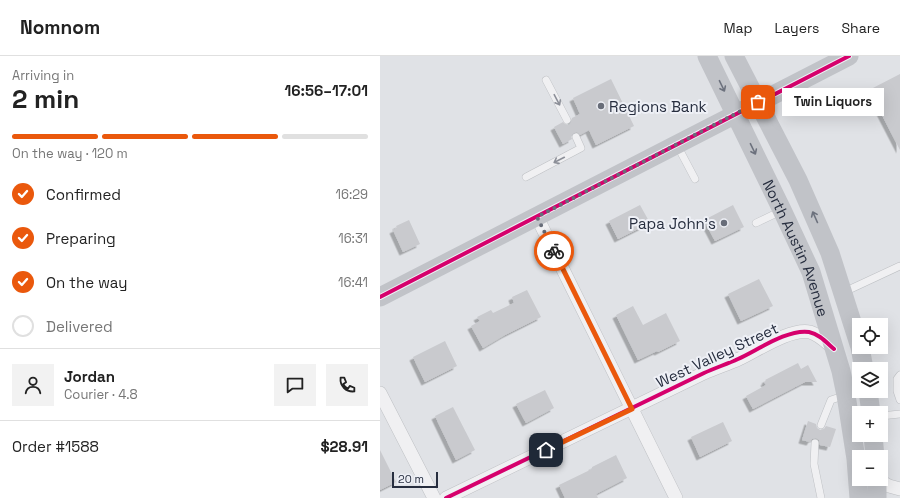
<!DOCTYPE html>
<meta charset="utf-8">
<style>
:root{--surface:#fff;--page:#f2f2f2;--text:#222;--muted:#767676;--line:#e0e0e0;--accent:#ea580c}
body{margin:0;font-family:"Space Grotesk",sans-serif;background:var(--page);color:var(--text);height:100vh;display:flex;flex-direction:column;font-size:15px;white-space:nowrap}
*{box-sizing:border-box;margin:0}
p{font-size:13px;color:var(--muted)}
.icon{flex:none;width:22px;height:22px;fill:none;stroke:currentColor;stroke-width:2;stroke-linecap:round;stroke-linejoin:round}
.map{position:relative;flex:1;overflow:hidden}
.drawer{display:flex;flex-direction:column;background:var(--surface);width:380px}
.drawer>*{flex:none}
.controls{position:absolute;left:472px;top:262px;display:grid;gap:8px}
.controls a{display:grid;place-items:center;width:36px;height:36px;border-radius:0px;background:var(--surface);box-shadow:0 4px 16px #0002;font-size:20px}
.scale{position:absolute;left:12px;bottom:10px;width:46px;box-sizing:border-box;padding-left:4px;border:2px solid #272e3f;border-top:0;font-size:11px;line-height:14px;white-space:nowrap;color:#272e3f;-webkit-text-stroke:3px #eef0f6;paint-order:stroke}
.pin{position:absolute;display:grid;place-items:center;width:34px;height:34px;color:#fff;margin:-17px;border-radius:8px;box-shadow:0 2px 6px #0006}
.courier{position:absolute;display:grid;place-items:center;width:40px;height:40px;margin:-20px;border:3px solid #ea580c;border-radius:50%;background:#fff;color:#222;box-shadow:0 1px 5px #0007}
.bubble{position:absolute;height:28px;border-radius:0px;background:var(--surface);box-shadow:0 4px 16px #0002;font-size:13px;font-weight:700;line-height:28px;text-align:center}
.head em{font-style:normal;font-weight:700}
.head div{display:flex;flex-direction:column-reverse}
.head{display:flex;align-items:center;justify-content:space-between;height:68px;padding:0 12px}
h1{font-size:26px;font-weight:700;line-height:30px}
.bar{display:grid;grid-template-columns:repeat(4,1fr);gap:6px 4px;align-content:center;height:48px;padding:0 12px}
.bar i{height:5px;border-radius:3px;background:var(--line)}
.bar .current{background:var(--accent)}
.bar p{grid-column:span 4}
.line{display:flex;align-items:center;gap:10px;padding:0 12px;border-top:1px solid var(--line)}
.line div{flex:1}
.round{display:grid;place-items:center;flex:none;width:42px;height:42px;border-radius:0px;background:var(--page)}
ol{padding:0 12px;list-style:none}
li{display:flex;align-items:center;gap:12px;height:44px}
li p{margin-inline-start:auto}
li .icon{padding:4px;border-radius:50%;background:var(--accent);color:#fff;stroke-width:4}
li:last-child{color:var(--muted)}
li i{width:22px;height:22px;border:2px solid var(--line);border-radius:50%}
header{display:flex;align-items:center;gap:24px;box-sizing:border-box;height:56px;padding:0 20px;background:var(--surface);border-bottom:1px solid var(--line)}
header strong{font-size:19px}
nav{display:flex;gap:22px;margin-inline-start:auto;font-size:14px}
main{display:flex;flex:1;min-height:0}
.map>svg:first-child{display:block}
.building{fill:#c9cace;filter:url(#shadow)}
.lines{fill:none;stroke-linecap:round;stroke-linejoin:round}
.lane-casing{stroke:#bec0c4;stroke-width:8}
.street-casing{stroke:#bec0c4;stroke-width:14}
.lane{stroke:#f0f0f2;stroke-width:7}
.street{stroke:#f0f0f2;stroke-width:13}
.secondary{stroke:#c1c3c8;stroke-width:19}
.cycleway-casing{stroke:#eef0f6;stroke-width:6}
.cycleway{stroke:#d6006c;stroke-width:4}
.oneway{stroke:#6c717d}
.oneway2{stroke:#8c8f98}
.done{stroke:#686d79;stroke-width:4;stroke-dasharray:0 7.2}
.route{stroke:#ea580c;stroke-width:5}
.poi-dot{fill:#686d79;stroke:#eef0f6;stroke-width:1.5}
.labels{text-anchor:middle;dominant-baseline:central;stroke-width:4;stroke-linejoin:round;paint-order:stroke}
.poi-label{font-size:15px;fill:#272e3f;stroke:#eef0f6;text-anchor:start}
.street-label{font-size:15px;fill:#272e3f;stroke:#eef0f6}
</style>
<header>
<strong>Nomnom</strong>
<nav><a>Map</a><a>Layers</a><a>Share</a></nav>
</header>
<main>
<section class="drawer">
<div class="head"><div><h1>2 min</h1><p>Arriving in</p></div><em>16:56–17:01</em></div>
<div class="bar"><i class="current"></i><i class="current"></i><i class="current"></i><i></i><p>On the way · 120 m</p></div>
<ol>
<li><svg class="icon" aria-label="check" viewBox="0 0 24 24"><path d="M5 12l5 5 9-10"/></svg>Confirmed<p>16:29</p></li>
<li><svg class="icon" aria-label="check" viewBox="0 0 24 24"><path d="M5 12l5 5 9-10"/></svg>Preparing<p>16:31</p></li>
<li><svg class="icon" aria-label="check" viewBox="0 0 24 24"><path d="M5 12l5 5 9-10"/></svg>On the way<p>16:41</p></li>
<li><i></i>Delivered</li>
</ol>
<div class="line" style="height:72px"><a class="round"><svg class="icon" aria-label="person" viewBox="0 0 24 24"><circle cx="12" cy="8" r="4"/><path d="M4 21q1-7 8-7t8 7"/></svg></a><div><b>Jordan</b><p>Courier · 4.8</p></div><a class="round"><svg class="icon" aria-label="chat" viewBox="0 0 24 24"><path d="M4 5h16v11H9l-5 4z"/></svg></a><a class="round"><svg class="icon" aria-label="phone" viewBox="0 0 24 24"><path d="M5 4h4l2 5-3 2q2 4 5 5l2-3 5 2v4C11 20 4 13 5 4z"/></svg></a></div>
<div class="line" style="height:52px"><div>Order #1588</div><b>$28.91</b></div>
</section>
<div class="map">
<svg width="520" height="442" viewBox="0 0 520 442">
<defs>
<filter id="shadow"><feDropShadow dx="-3.5" dy="3.5" stdDeviation="0" flood-color="#0004"/></filter>
</defs>
<rect width="100%" height="100%" fill="#e0e2e6"/>
<g class="building">
<polygon points="520,18 520,94 489,34"/>
<polygon points="231,23 254,70 216,89 209,74 200,79 197,76 194,77 191,80 192,83 183,88 174,71 183,66 185,68 189,69 191,66 192,62 200,58 193,42"/>
<polygon points="260,149 270,167 238,183 229,165"/>
<polygon points="353,149 364,171 335,185 324,164"/>
<polygon points="29,164 40,188 23,196 13,174 17,172 16,170"/>
<polygon points="379,223 393,250 361,265 348,238"/>
<polygon points="147,234 161,261 125,279 103,292 91,270 100,265 97,261 111,254 113,257 134,247 132,241"/>
<polygon points="253,250 263,269 286,257 300,285 278,296 277,295 258,304 236,259"/>
<polygon points="65,285 77,310 45,326 33,301"/>
<polygon points="418,307 421,313 428,309 437,326 425,326 373,353 366,340 386,329 384,326 386,325 385,324"/>
<polygon points="165,334 174,352 146,367 136,348"/>
<polygon points="73,351 95,394 76,404 55,360"/>
<polygon points="428,365 436,368 437,372 440,374 444,373 446,370 456,373 450,391 440,389 439,384 436,382 432,383 430,386 422,384"/>
<polygon points="343,366 352,385 320,401 311,381"/>
<polygon points="0,394 16,426 0,434"/>
<polygon points="236,399 247,422 216,438 218,442 185,442 179,429 212,413 212,411"/>
</g>
<g class="lines">
<defs>
<g id="lane">
<polyline points="166,24 187,64"/>
<polyline points="297,89 315,123"/>
<polyline points="146,121 201,92 196,81"/>
<polyline points="376,167 401,155"/>
<polyline points="464,236 520,210"/>
<polyline points="520,319 517,323 517,335 520,344"/>
<polyline points="501,360 520,358"/>
<polyline points="441,369 451,344 466,339"/>
<polyline points="435,387 434,408 441,442"/>
</g>
<g id="street">
<polyline points="157,161 296,442"/>
<polyline points="0,337 54,442"/>
<polyline points="497,423 509,430 520,433"/>
<path d="M66,442L324,317C336,312 347,308 359,303C378,294 410,272 430,276C440,279 446,286 453,292"/>
</g>
</defs>
<use href="#lane" class="lane-casing"/>
<use href="#street" class="street-casing"/>
<use href="#lane" class="lane"/>
<use href="#street" class="street"/>
<g class="secondary">
<path id="s1" d="M327,0L402,154L431,216L461,315L466,339L476,403L479,442"/>
<polyline points="354,0 418,124 450,197 479,288"/>
<polyline points="0,241 469,0"/>
<polyline points="480,291 484,313"/>
<polyline points="488,335 491,357"/>
<polyline points="493,379 495,401"/>
<polyline points="497,423 497,442"/>
</g>
<defs>
<g id="cycleway">
<polyline points="0,241 469,0"/>
<path d="M66,442L324,317C335,312 347,308 358,303C378,294 407,273 429,276C439,278 446,286 454,293"/>
</g>
</defs>
<use href="#cycleway" class="cycleway-casing"/>
<use href="#cycleway" class="cycleway"/>
</g>
<defs><path id="oneway-shaft" d="M-6 0H5M1.5-3L5.5 0L1.5 3" fill="none" stroke-width="1.6" stroke-linecap="round" stroke-linejoin="round"/></defs>
<g class="oneway">
<use href="#oneway-shaft" transform="translate(342 30) rotate(64)"/>
<use href="#oneway-shaft" transform="translate(373 93) rotate(64)"/>
<use href="#oneway-shaft" transform="translate(435 161) rotate(-114)"/>
</g>
<g class="oneway2">
<use href="#oneway-shaft" transform="translate(177 44) rotate(62)"/>
<use href="#oneway-shaft" transform="translate(179 104) rotate(153)"/>
</g>
<g class="lines">
<polyline class="done" points="174,195 157,161 378,46"/>
<polyline class="route" points="166,394 252,353 174,195"/>
</g>
<g class="poi-dot">
<circle cx="221" cy="50" r="4"/>
<circle cx="344" cy="167" r="4"/>
</g>
<g class="labels">
<g class="poi-label">
<text x="229" y="50">Regions Bank</text>
<text x="336" y="167" text-anchor="end">Papa John's</text>
</g>
<g class="street-label">
<text stroke="none"><textPath href="#s1" startOffset="212">North Austin Avenue</textPath></text>
<text transform="translate(337 299) rotate(-25)">West Valley Street</text>
</g>
</g>
</svg>
<div class="controls">
<a><svg class="icon" aria-label="locate" viewBox="0 0 24 24"><circle cx="12" cy="12" r="6"/><path d="M12 2v4M12 18v4M2 12h4M18 12h4"/></svg></a>
<a><svg class="icon" aria-label="layers" viewBox="0 0 24 24"><path d="M12 4l9 5-9 5-9-5zM3 14l9 5 9-5"/></svg></a>
<a>+</a>
<a>−</a>
</div>
<div class="scale">20 m</div>
<div class="pin" style="left:378px;top:46px;background:#ea580c"><svg class="icon" aria-label="bag" viewBox="0 0 24 24"><path d="M5 8h14l-1 12H6zM9 8a3 3 0 0 1 6 0"/></svg></div>
<div class="pin" style="left:166px;top:394px;background:#1f2937"><svg class="icon" aria-label="home" viewBox="0 0 24 24"><path d="M3 11l9-7 9 7M6 9v11h12V9"/></svg></div>
<div class="courier" style="left:174px;top:195px"><svg class="icon" aria-label="bike" viewBox="0 0 24 24"><circle cx="6" cy="16" r="4"/><circle cx="18" cy="16" r="4"/><path d="M6 16l4-8h5l3 8M10 8l3 8H6M13 5h3"/></svg></div>
<div class="bubble" style="left:402px;top:32px;width:102px">Twin Liquors</div>
</div>
</main>
